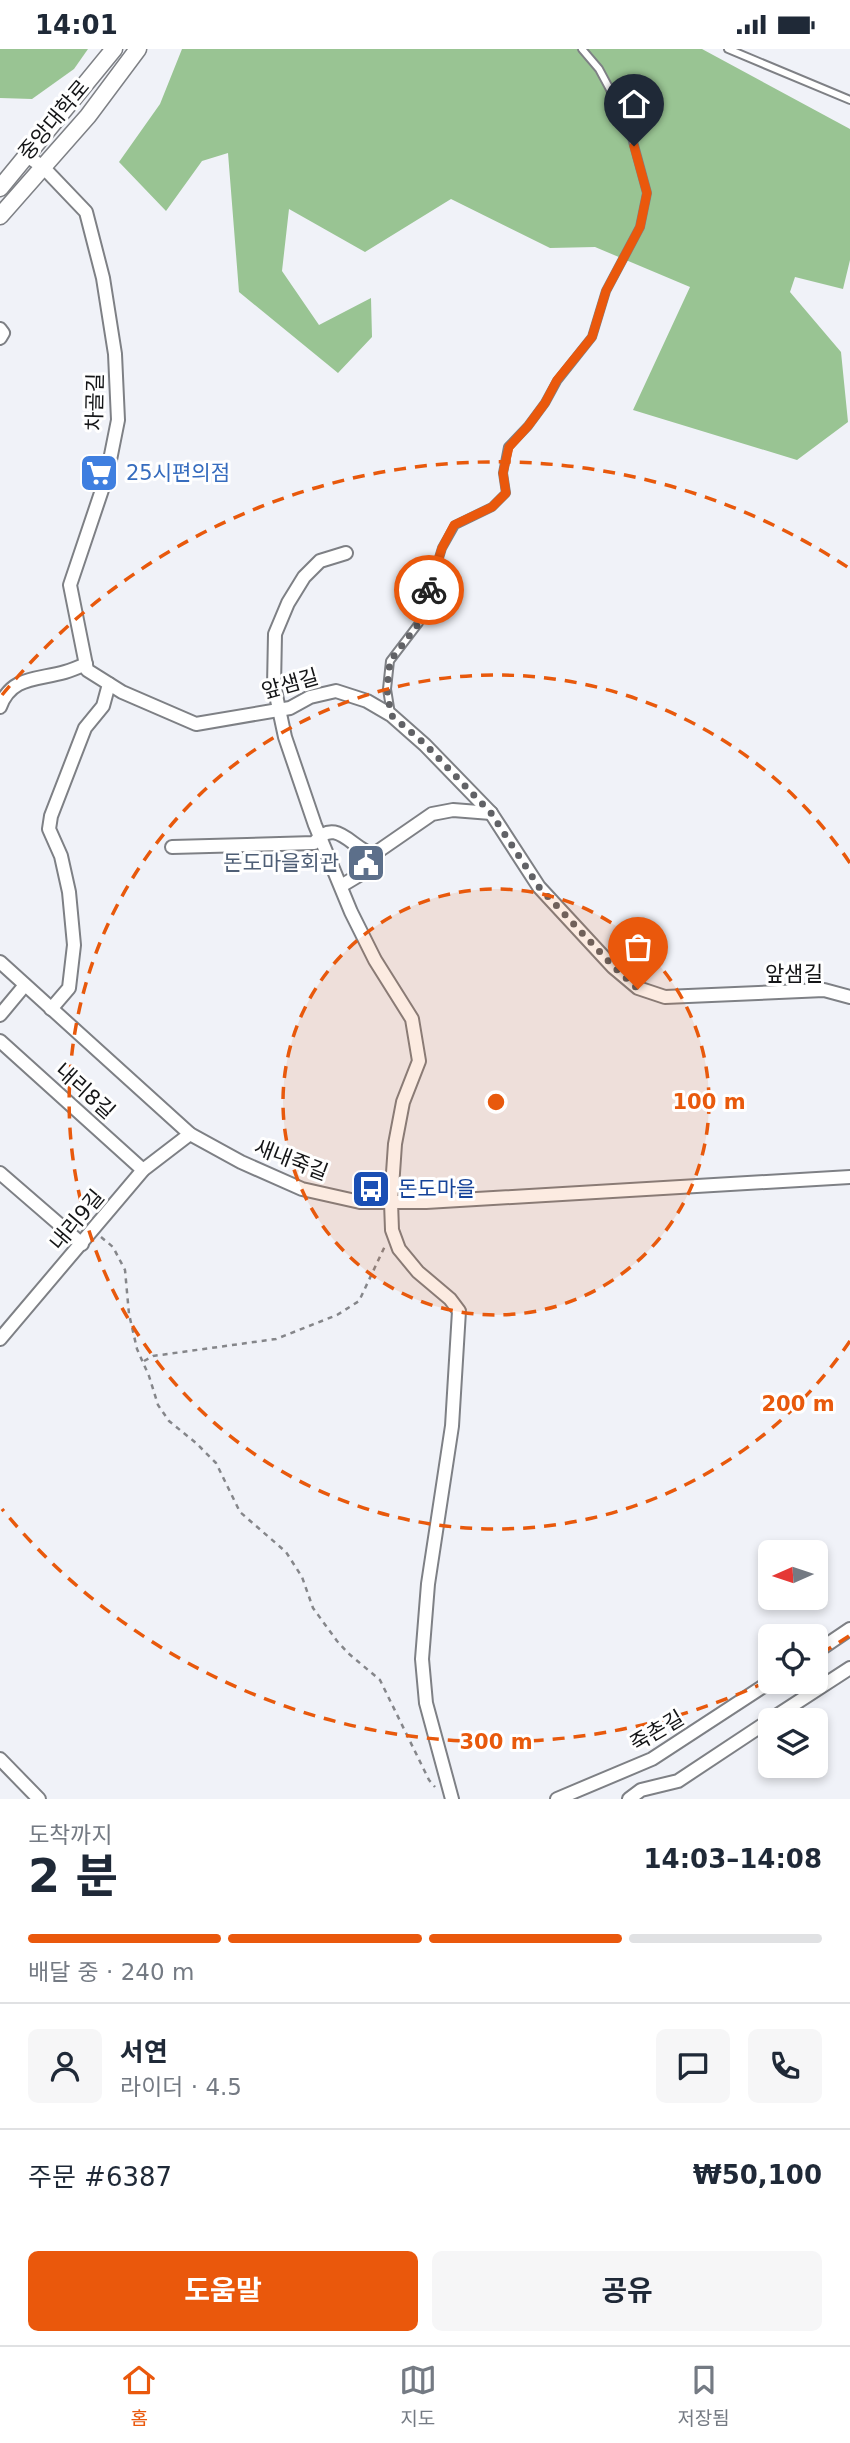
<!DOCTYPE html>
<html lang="ko">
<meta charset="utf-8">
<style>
:root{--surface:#fff;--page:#f6f6f7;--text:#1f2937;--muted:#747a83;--line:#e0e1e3;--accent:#ea580c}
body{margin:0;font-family:"DejaVu Sans","Noto Sans KR",sans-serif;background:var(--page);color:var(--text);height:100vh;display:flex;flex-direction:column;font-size:26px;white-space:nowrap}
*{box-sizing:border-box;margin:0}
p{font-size:23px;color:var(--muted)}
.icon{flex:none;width:38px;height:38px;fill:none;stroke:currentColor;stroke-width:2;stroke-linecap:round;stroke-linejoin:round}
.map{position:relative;height:1750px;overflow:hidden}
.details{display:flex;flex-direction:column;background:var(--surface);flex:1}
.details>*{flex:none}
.needle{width:46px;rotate:267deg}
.controls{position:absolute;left:758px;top:1491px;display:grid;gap:14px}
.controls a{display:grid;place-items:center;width:70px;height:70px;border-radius:10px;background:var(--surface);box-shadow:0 4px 10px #0003;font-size:35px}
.pin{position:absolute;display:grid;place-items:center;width:60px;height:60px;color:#fff;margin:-72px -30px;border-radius:50% 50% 50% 0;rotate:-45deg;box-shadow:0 0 7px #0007}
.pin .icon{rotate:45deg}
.courier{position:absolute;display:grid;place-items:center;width:70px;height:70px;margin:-35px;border:5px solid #ea580c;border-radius:50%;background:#fff;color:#222;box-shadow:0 2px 9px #0007}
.overview em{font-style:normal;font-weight:700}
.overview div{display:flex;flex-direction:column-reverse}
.overview{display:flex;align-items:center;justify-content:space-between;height:119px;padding:0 28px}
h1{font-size:46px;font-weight:700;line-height:52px}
.bar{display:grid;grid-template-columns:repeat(4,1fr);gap:10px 7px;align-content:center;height:84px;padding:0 28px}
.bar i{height:9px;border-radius:5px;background:var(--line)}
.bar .current{background:var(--accent)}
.bar p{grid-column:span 4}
.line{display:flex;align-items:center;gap:18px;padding:0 28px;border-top:2px solid var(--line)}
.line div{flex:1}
.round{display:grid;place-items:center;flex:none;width:74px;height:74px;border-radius:10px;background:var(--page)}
.button{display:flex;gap:14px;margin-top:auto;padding:14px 28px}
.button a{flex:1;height:80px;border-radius:10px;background:var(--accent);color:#fff;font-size:28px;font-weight:700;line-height:80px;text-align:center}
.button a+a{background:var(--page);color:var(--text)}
.status{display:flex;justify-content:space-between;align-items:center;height:49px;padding:0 35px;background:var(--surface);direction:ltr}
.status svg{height:19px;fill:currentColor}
.dock{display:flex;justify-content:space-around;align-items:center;height:98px;border-top:2px solid var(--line);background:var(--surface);font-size:19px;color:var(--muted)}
.dock a{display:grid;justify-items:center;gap:4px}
.dock .current{color:var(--accent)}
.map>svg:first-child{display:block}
.forest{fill:#99c493}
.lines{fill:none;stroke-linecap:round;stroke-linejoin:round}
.service-casing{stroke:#7e8085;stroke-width:10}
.minor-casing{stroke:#7e8085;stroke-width:16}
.tertiary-casing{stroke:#7e8085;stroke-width:19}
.path{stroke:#85868a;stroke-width:2.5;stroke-dasharray:5 5;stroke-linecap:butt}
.service{stroke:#fff;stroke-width:6}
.minor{stroke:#fff;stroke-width:12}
.tertiary{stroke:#fff;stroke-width:16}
.done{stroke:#616266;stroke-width:7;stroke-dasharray:0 12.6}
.route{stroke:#ea580c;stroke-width:9}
.ring{fill:none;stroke:#e8590c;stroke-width:3.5;stroke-dasharray:12 9}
.labels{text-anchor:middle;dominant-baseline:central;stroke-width:6;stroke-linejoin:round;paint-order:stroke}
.street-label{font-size:21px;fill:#141517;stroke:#fff}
.shop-label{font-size:21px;fill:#366cbe;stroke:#fff;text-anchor:start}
.service-label{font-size:21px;fill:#4e5e75;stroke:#fff;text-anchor:end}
.transit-label{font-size:21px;fill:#164399;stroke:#fff;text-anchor:start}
.centre{fill:#e8590c;stroke:#fff;stroke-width:3.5}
.ring-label{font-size:21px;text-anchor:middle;font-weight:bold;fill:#e8590c;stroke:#fff;stroke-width:6;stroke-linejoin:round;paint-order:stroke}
</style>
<div class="status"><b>14:01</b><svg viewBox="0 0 49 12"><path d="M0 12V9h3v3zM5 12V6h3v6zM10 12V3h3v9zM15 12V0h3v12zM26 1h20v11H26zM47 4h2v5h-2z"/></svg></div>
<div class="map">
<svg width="850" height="1750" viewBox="0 0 850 1750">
<rect width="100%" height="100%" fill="#f0f2f8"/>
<g class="forest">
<polygon points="0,0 88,0 74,20 32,50 0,49"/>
<polygon points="182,0 702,0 850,80 850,211 843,240 795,228 790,243 841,303 848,373 797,411 633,361 690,238 595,198 550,199 451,150 365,203 289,160 282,222 319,276 371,249 372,288 338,324 239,243 228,104 202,112 166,162 119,113 160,55"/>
</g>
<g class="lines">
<defs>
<g id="service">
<polyline points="728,0 850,51"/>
<polyline points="391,665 387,640 390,612 419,574 442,499 455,476 492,458 506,444 503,424 508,398 528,377 545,354 557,332 592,288 606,242 640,178 647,144 628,74 599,20 582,0"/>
</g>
<g id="minor">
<polyline points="27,107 43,118 86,163 103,229 115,305 118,371 107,426 70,536 87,621 122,643 196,675 290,659 310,648 336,642 367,652 391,666 425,696 491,764 539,838 613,918 638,939 665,948 824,941 850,948"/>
<polyline points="0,280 3,284 0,289"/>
<polyline points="346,504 320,512 304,528 288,554 275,585 274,637 285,688 315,776 351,863 375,911 412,970 419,1012 403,1053 395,1095 391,1153 392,1181 399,1200 418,1223 450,1250 459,1262 452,1377 428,1535 422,1610 426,1654 452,1750"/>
<path d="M0,658C11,627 37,631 65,623C72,621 79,618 86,615"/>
<path d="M172,798L314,794C337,765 353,803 376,806"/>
<polyline points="341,837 371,819 377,803 432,765 453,761 491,764"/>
<polyline points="0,913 190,1085 241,1113 302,1140 360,1153 426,1153 850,1128"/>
<polyline points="51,960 69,939 74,896 69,843 61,807 49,780 51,767 85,679 103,657 109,635"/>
<polyline points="0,966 25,936"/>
<polyline points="0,992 143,1121"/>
<polyline points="0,1124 82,1195"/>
<polyline points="0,1290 143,1121 190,1085"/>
<polyline points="816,1603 850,1580"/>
<polyline points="770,1671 850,1619"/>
<polyline points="0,1710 39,1750"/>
<polyline points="557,1750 652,1710 770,1633"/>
<polyline points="629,1750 641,1741 678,1732 770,1671"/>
</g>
<g id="tertiary">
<polyline points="0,139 114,0"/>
<polyline points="0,167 88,67 138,0"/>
</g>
</defs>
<use href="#service" class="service-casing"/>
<use href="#minor" class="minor-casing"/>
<use href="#tertiary" class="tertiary-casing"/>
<g class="path">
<polyline points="101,1188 113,1198 125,1221 129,1265 137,1300 149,1327 158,1356 169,1372 196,1394 216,1414 240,1463 286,1503 302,1528 313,1559 337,1592 348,1604 380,1631 429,1731 435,1738"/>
<polyline points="144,1312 153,1307 276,1290 337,1266 359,1252 385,1197"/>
</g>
<use href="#service" class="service"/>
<use href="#minor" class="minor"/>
<use href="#tertiary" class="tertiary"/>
</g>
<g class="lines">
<polyline class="done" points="429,541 419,574 390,612 387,640 391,666 425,695 491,764 539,838 614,918 638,940"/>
<polyline class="route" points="429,541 442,499 454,476 492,458 506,444 503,424 509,398 528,377 545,354 557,331 592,288 606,242 640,178 647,144 634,97"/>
</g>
<circle cx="496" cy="1053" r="213" fill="#e8590c" fill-opacity=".12"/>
<g class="ring">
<circle cx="496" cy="1053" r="213"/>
<path d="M850 1292A427 427 0 1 1 850 814"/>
<path d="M849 1587A640 640 0 0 1 816 1607M766 1633A640 640 0 0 1 2 1460M2 646A640 640 0 0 1 849 519"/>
</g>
<defs>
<symbol id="supermarket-square" viewBox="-11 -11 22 22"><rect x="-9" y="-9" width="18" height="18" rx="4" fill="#3f7fe0" stroke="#fff"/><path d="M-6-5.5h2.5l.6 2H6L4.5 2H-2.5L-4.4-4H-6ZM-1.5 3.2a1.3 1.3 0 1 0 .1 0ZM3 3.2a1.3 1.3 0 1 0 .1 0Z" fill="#fff"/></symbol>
<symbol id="civic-square" viewBox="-11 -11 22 22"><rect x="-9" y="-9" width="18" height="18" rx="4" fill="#5c6f8a" stroke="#fff"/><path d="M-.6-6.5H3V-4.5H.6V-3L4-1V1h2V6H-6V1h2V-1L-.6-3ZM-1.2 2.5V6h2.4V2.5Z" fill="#fff"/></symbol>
<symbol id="bus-square" viewBox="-11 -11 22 22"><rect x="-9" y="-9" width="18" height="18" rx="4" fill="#1a4fb4" stroke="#fff"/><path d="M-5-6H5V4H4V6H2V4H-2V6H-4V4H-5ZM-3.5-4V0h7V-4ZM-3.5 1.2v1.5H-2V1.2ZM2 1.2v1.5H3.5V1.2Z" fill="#fff"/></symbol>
</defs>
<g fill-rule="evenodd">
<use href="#supermarket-square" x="77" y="402" width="44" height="44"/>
<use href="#civic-square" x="344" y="792" width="44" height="44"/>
<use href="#bus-square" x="349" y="1118" width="44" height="44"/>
</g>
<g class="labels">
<g class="street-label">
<text transform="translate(54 71) rotate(-50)">중앙대학로</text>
<text transform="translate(95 353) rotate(-89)">차골길</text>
<text transform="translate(290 635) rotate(-16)">앞샘길</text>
<text x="794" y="925">앞샘길</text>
<text transform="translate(85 1042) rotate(42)">내리8길</text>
<text transform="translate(291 1111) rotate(21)">새내죽길</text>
<text transform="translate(77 1171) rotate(-50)">내리9길</text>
<text transform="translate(657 1682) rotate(-31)">죽촌길</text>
</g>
<g class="shop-label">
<text x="126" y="424">25시편의점</text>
</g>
<g class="service-label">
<text x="339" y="814">돈도마을회관</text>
</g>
<g class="transit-label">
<text x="398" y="1140">돈도마을</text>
</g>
</g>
<circle cx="496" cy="1053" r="10" class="centre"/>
<g class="ring-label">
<text x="709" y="1060">100 m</text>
<text x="798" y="1362">200 m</text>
<text x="496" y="1700">300 m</text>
</g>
</svg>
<div class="controls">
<a><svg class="needle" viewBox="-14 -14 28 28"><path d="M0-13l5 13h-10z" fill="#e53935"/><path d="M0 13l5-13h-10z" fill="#747a83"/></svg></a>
<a><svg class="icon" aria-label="locate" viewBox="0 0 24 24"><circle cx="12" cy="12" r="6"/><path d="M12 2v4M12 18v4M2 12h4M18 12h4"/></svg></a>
<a><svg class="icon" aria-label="layers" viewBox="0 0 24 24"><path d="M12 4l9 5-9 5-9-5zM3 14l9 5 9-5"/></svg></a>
</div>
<div class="pin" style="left:638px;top:940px;background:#ea580c"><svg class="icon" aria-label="bag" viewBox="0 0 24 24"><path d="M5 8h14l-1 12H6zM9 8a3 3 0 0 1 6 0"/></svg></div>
<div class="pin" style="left:634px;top:97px;background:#1f2937"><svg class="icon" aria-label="home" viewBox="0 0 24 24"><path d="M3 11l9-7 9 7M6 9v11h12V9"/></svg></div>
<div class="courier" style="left:429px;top:541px"><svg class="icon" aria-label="bike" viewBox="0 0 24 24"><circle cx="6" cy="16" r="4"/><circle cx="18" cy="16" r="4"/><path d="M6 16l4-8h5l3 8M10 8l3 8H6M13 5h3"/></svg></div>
</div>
<section class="details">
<div class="overview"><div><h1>2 분</h1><p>도착까지</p></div><em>14:03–14:08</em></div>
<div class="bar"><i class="current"></i><i class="current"></i><i class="current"></i><i></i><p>배달 중 · 240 m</p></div>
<div class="line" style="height:126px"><a class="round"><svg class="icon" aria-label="person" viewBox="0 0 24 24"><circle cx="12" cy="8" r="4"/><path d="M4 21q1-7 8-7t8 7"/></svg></a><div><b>서연</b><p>라이더 · 4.5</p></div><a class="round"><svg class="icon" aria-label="chat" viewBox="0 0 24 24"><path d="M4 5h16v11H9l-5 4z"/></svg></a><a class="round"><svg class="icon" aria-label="phone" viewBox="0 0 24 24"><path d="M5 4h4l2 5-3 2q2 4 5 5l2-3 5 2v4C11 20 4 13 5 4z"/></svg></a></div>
<div class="line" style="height:91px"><div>주문 #6387</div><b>₩50,100</b></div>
<div class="button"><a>도움말</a><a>공유</a></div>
</section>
<nav class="dock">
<a class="current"><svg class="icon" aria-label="home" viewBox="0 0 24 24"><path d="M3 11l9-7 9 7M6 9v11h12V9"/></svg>홈</a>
<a><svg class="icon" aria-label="map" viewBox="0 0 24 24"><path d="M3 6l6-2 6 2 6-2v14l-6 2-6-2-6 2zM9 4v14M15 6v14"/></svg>지도</a>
<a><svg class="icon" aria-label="saved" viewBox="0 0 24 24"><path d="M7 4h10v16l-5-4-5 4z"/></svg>저장됨</a>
</nav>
